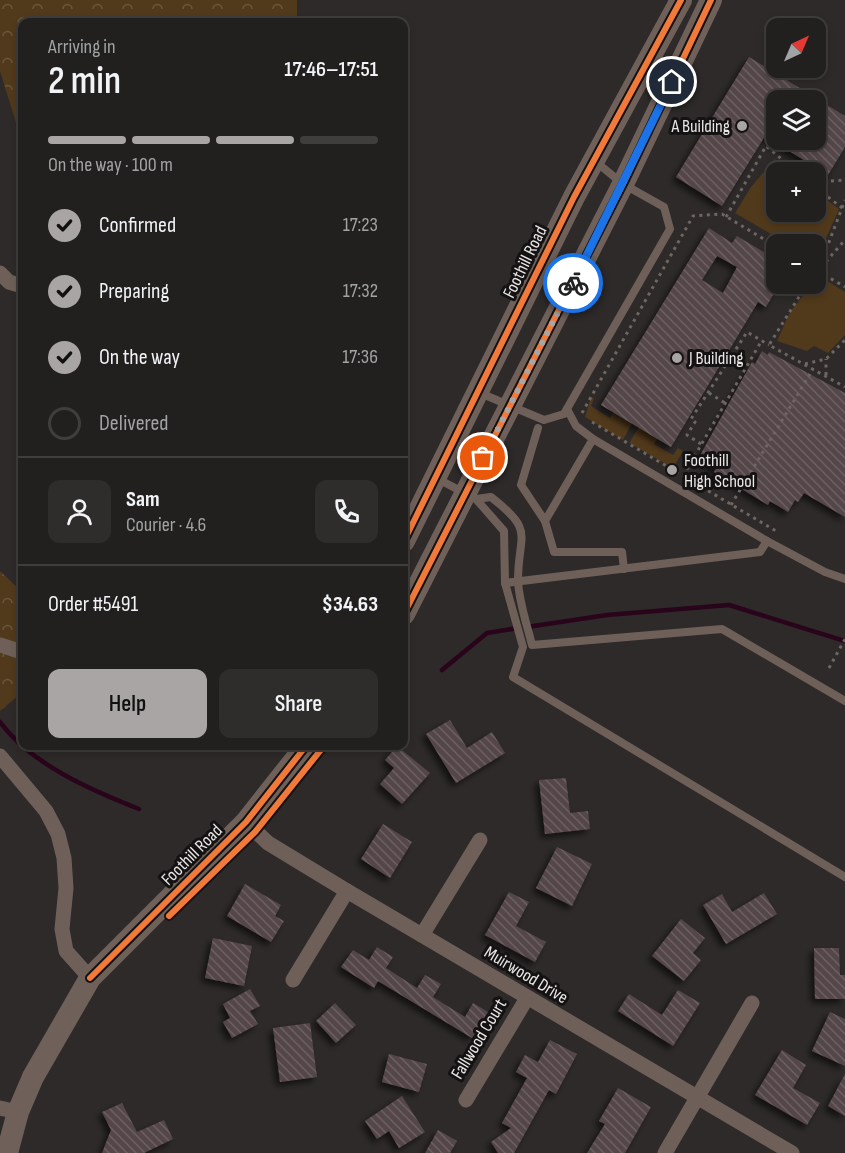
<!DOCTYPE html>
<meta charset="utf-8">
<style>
:root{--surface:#22201f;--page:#2e2d2c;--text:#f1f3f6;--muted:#a2a3a4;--line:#3f3e3d;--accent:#a8a5a4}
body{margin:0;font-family:"Sofia Sans Condensed",sans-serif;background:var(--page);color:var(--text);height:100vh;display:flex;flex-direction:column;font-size:22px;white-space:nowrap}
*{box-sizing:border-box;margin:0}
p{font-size:20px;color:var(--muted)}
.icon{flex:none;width:33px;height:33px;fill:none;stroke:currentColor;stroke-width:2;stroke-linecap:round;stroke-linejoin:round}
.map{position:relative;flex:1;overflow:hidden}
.drawer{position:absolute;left:18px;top:18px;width:390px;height:732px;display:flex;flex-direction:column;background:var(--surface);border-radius:12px;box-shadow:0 3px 9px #0003,0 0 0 2px var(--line)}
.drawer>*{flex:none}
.needle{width:39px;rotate:44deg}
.fabs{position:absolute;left:766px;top:18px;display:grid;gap:12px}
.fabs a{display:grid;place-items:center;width:60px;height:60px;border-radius:12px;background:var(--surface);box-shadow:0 3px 9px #0003,0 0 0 2px var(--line);font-size:30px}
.pin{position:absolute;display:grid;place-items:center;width:51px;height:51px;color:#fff;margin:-26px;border:3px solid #fff;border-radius:50%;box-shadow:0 2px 6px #0007}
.courier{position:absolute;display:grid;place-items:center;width:60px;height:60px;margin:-30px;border:4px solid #1a73e8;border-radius:50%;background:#fff;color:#222;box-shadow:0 2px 8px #0007}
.headline em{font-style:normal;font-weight:600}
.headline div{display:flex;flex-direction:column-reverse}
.headline{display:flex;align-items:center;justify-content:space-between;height:102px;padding:0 30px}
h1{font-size:39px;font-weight:600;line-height:45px}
.bar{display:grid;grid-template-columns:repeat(4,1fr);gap:9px 6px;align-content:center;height:72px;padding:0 30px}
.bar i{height:8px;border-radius:4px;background:var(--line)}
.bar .current{background:var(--accent)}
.bar p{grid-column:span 4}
.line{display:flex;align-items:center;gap:15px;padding:0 30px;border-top:2px solid var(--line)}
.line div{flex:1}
.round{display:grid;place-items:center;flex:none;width:63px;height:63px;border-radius:12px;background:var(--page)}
ol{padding:0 30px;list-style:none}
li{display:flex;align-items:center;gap:18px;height:66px}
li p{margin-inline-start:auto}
li .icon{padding:6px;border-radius:50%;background:var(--accent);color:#111;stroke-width:4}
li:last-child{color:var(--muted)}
li i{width:33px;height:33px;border:3px solid var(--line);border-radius:50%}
.cta{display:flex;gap:12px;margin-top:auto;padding:12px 30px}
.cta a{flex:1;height:69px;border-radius:12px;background:var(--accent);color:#111;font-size:24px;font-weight:600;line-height:69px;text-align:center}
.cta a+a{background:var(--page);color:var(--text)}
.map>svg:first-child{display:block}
.green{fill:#51391b}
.forest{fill:url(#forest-crowns)}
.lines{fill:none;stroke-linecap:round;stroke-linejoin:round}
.stream{stroke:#29041a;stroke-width:4.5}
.building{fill:url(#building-back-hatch);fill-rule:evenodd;filter:url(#shadow)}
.path{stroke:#6e6662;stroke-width:3;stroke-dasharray:3 4.5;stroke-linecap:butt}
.service{stroke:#6e6059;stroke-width:8}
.minor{stroke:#6e6059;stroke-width:15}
.secondary{stroke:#6f615a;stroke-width:22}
.cycleway-casing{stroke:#141212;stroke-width:10}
.cycleway{stroke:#f17a3a;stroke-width:6}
.done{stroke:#a8a5a4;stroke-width:6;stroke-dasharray:0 10.8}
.route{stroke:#1a73e8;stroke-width:8}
.poi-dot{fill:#a8a5a4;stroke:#141212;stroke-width:2}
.labels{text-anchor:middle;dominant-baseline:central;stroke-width:6;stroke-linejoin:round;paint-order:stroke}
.poi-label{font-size:18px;fill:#ebe7e7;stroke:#141212;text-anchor:start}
.street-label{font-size:18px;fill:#ebe7e7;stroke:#141212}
</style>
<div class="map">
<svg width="845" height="1153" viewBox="0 0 845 1153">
<defs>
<pattern id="forest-crowns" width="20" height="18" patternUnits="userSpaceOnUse" patternTransform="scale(1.5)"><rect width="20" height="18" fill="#51391b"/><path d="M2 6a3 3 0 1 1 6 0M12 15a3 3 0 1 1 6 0" fill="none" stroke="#6a563c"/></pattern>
<pattern id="building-back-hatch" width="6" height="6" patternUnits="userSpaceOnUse" patternTransform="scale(1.5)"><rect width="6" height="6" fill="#544648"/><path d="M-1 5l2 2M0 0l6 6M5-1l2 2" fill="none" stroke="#6d6162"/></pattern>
<filter id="shadow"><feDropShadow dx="-4" dy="4" stdDeviation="3" flood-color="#0009"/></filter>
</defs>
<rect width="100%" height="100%" fill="#2d2a29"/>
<g class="green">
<polygon points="775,159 792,172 777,172 777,212 816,212 816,192 839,209 816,261 816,244 788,244 735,213 751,187"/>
<polygon points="819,276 845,292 845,335 828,353 814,346 807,351 777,341 790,312"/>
<polygon points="591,397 594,398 591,406 610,418 616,408 635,418 623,440 585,417"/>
<polygon points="642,422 661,433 654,444 673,455 678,448 683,451 673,468 629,443"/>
</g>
<g class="forest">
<polygon points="0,0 297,0 297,22 22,22 22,142 0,71"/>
<polygon points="0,571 22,592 22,674 19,695 0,711"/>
</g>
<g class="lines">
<g class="stream">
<polyline points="527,627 607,615 729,605 845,641"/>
<polyline points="442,670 487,633 518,628"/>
<path d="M0,722C32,765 91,790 139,809"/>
</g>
</g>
<g class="building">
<path d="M749,57L845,116V147L828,175L765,136L722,206L676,177ZM777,100H816V140H777Z"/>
<path d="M709,228L732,243L737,236L777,260V288L766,307L758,302L671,447L601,405ZM717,256L737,267L723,293L702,280Z"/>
<polygon points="762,351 768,355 769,352 845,393 845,517 804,493 798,502 795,500 788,512 770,501 768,505 714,472 716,469 698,459 752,362 755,364"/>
<polygon points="450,720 467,748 492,732 505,753 456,783 426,734"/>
<polygon points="397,746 430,773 402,804 380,784 394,768 385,760"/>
<polygon points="566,778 570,813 588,811 590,829 545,834 539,780"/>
<polygon points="383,824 412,842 390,878 361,859"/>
<polygon points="557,847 592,864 572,906 536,888"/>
<polygon points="245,884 281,905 275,916 284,921 271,942 227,916"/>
<polygon points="509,892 529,902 516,926 546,942 535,962 485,935"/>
<polygon points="764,893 777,914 726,944 703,905 722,894 732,912"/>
<polygon points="681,919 705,938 693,953 701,960 684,981 652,956"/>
<polygon points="213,938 252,946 244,986 205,978"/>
<polygon points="377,947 393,957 386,968 417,988 425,975 441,984 433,997 465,1017 473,1003 488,1012 472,1038 378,981 374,988 341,967 353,950 369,960"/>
<polygon points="814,948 839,948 840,975 845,975 845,999 815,999"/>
<polygon points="250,989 260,1006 250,1011 258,1024 232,1038 223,1022 230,1018 223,1004"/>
<polygon points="678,990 700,1003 673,1046 618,1011 629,994 662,1015"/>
<polygon points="335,1003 356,1025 336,1043 316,1021"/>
<polygon points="830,1012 845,1019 845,1066 812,1051"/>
<polygon points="310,1023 317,1077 280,1082 273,1028"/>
<polygon points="550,1040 577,1054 556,1094 549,1090 514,1153 498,1153 491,1142 511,1128 502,1123 527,1078 516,1072 525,1055 538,1062"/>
<polygon points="782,1050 806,1065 793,1088 820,1103 807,1125 755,1095"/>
<polygon points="389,1054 427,1064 419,1092 382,1082"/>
<polygon points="845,1074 845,1116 828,1106"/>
<polygon points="618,1088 651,1107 625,1153 587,1153 605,1124 599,1121"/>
<polygon points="402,1096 425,1132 399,1148 389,1131 377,1139 365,1121"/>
<polygon points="122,1103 137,1132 164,1120 173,1139 144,1153 102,1153 111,1130 102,1112"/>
<polygon points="438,1130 457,1141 450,1153 425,1153"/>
</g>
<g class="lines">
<g class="path">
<polyline points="816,182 845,180"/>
<polyline points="816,188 845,210"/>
<polyline points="726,217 766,146 797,172"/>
<polyline points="818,271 845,200"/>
<polyline points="818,271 845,287"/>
<polyline points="816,273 845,240"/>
<polyline points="807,284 769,345 845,387"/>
<polyline points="805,364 826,359 845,340"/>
<polyline points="826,375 826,359"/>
<polyline points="709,393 725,403"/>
<polyline points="582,413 693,216 722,214 777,247"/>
<polyline points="592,422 776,531"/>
<polyline points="701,444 687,435 695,422 691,419 747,332 769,345"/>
<polyline points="683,476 762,340"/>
<polyline points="731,505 813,369"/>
<polyline points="829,668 845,639"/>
</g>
<g class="service">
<polyline points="480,393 544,420 564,414 670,229 664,207 623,184 596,162"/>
<polyline points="567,409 576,426 593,439"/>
<polyline points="538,428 521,485 545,521 554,552 622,552 624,569"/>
<polyline points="436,478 476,499 504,531 505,583 523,647 513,677 845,877"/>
<path d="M476,499L491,497C536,532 518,533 518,581C519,602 527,625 532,645L722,629L845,701"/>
<polyline points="767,541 825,572 845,579"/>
<polyline points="505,583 760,552 767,541 593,439 545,521"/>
</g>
<g class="minor">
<polyline points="0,273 9,282 22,286"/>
<polyline points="0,645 22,652"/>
<polyline points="0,756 46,811 58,834 64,858 66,888 62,929 66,951 90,978"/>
<polyline points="246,822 268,843 347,891 792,1153"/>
<polyline points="422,935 480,840"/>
<polyline points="293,980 347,891"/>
<polyline points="466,1100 527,998"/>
<polyline points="0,1108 18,1112"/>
<polyline points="665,1153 752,1003"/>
</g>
<g class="secondary">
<polyline points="404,541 574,197 681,0"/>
<polyline points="404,614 623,184 711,0"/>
<polyline points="7,1153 18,1112 33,1077 90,978 246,822 306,746"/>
</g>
<defs>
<g id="cycleway">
<polyline points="404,541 574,197 681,0"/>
<polyline points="404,614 623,184 711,0"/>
<polyline points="169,916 255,832 324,746"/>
<polyline points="90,978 246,822 306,746"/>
</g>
</defs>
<use href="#cycleway" class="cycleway-casing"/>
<use href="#cycleway" class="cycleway"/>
</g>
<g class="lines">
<polyline class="done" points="483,458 573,283"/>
<polyline class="route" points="573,283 672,82"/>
</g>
<g class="poi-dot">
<circle cx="742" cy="126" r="6"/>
<circle cx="677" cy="358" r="6"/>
<circle cx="672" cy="470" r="6"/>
</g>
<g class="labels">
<g class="poi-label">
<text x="730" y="126" text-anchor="end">A Building</text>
<text x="689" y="358">J Building</text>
<text x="684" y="460">Foothill<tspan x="684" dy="21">High School</tspan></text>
</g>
<g class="street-label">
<text transform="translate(525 262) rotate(-64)">Foothill Road</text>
<text transform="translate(192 855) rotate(-45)">Foothill Road</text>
<text transform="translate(526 975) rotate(31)">Muirwood Drive</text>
<text transform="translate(479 1039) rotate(-59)">Fallwood Court</text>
</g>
</g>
</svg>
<div class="fabs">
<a><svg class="needle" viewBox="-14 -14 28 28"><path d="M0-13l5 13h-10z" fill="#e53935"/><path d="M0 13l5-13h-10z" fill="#a2a3a4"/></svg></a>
<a><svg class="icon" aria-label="layers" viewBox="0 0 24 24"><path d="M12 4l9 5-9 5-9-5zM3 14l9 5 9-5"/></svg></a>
<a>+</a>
<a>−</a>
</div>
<div class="pin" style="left:483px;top:458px;background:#ea580c"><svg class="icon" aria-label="bag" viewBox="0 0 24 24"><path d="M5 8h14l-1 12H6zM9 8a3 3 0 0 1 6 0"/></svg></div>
<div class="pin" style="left:672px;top:82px;background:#1f2937"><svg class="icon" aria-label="home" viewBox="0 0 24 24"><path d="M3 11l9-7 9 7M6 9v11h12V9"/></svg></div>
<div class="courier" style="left:573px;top:283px"><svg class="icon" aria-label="bike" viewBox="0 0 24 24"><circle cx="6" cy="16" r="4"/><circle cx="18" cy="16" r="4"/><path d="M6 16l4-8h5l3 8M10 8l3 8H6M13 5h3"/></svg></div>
<section class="drawer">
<div class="headline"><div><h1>2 min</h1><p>Arriving in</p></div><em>17:46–17:51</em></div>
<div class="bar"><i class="current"></i><i class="current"></i><i class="current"></i><i></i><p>On the way · 100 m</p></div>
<ol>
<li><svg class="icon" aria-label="check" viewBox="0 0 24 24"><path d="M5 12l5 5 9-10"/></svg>Confirmed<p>17:23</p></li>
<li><svg class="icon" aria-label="check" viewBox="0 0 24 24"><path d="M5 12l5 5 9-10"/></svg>Preparing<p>17:32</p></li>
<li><svg class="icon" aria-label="check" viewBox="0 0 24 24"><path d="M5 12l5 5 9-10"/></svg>On the way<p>17:36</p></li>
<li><i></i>Delivered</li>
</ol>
<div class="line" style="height:108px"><a class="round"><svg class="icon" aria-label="person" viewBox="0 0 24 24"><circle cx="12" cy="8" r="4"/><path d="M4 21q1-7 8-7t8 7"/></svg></a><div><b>Sam</b><p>Courier · 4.6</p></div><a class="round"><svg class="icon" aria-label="phone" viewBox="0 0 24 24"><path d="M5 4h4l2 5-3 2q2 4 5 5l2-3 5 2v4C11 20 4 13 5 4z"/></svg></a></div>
<div class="line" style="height:78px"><div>Order #5491</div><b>$34.63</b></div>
<div class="cta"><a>Help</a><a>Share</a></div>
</section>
</div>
